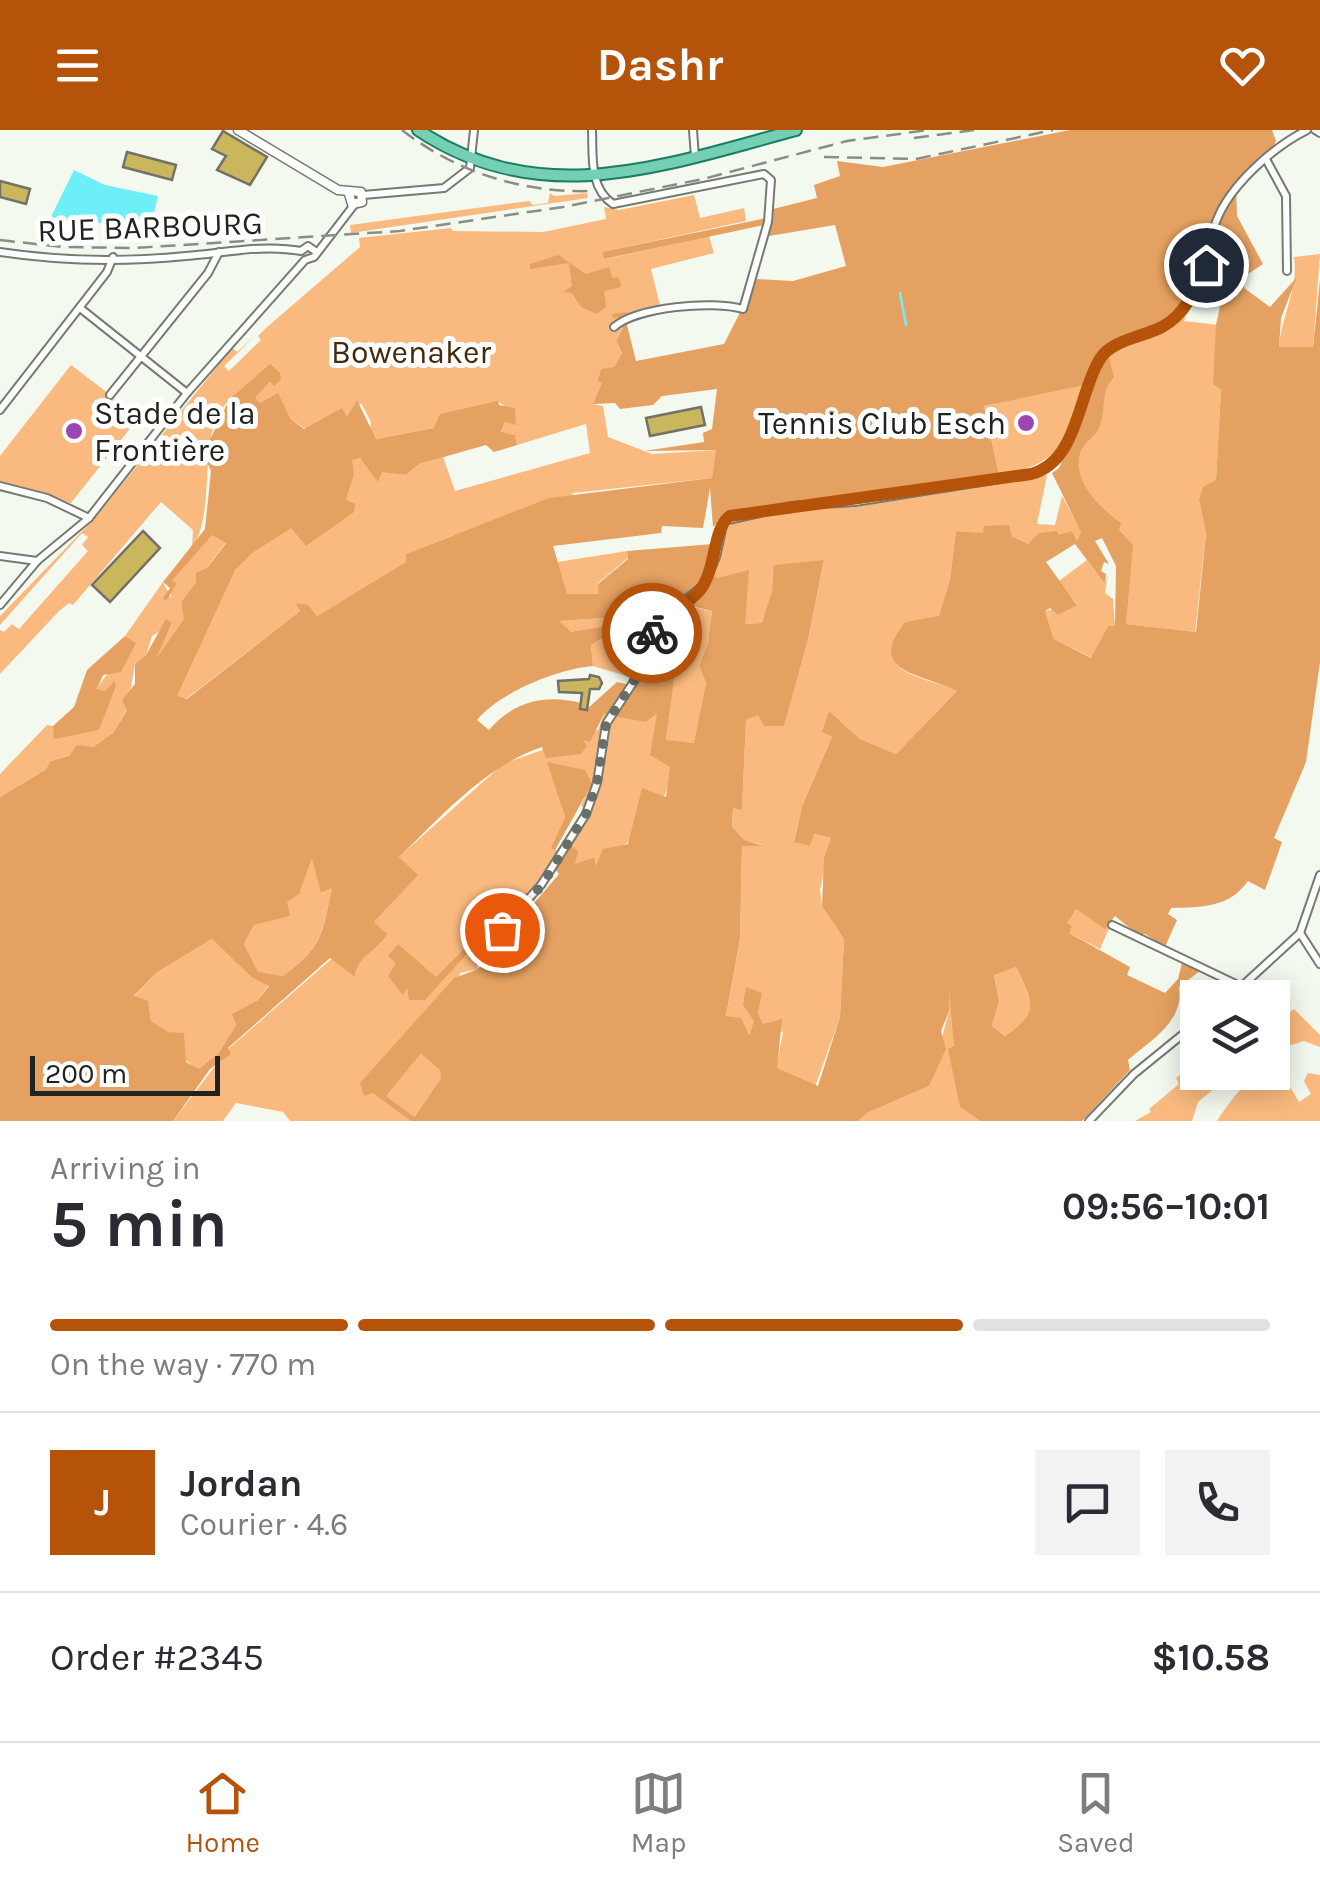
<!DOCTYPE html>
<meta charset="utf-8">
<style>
:root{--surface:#fff;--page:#f2f2f3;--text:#2b2b33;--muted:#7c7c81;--line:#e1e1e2;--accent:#b45309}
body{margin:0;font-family:Karla,sans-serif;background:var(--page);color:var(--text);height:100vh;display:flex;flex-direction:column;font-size:38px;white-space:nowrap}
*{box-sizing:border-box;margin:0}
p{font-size:32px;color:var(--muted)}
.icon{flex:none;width:55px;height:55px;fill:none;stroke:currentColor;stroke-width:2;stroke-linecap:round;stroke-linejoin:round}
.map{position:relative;height:991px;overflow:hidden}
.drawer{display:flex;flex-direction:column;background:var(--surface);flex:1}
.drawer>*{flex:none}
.fabs{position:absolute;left:1180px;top:850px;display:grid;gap:20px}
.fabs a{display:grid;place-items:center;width:110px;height:110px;border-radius:0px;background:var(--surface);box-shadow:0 5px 25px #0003;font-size:50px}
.scale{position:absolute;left:30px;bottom:25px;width:190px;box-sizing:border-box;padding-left:10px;border:5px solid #212320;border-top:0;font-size:28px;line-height:35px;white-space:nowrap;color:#212320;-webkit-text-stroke:8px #fff;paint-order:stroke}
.pin{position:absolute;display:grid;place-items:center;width:85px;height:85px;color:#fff;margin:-42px;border:5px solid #fff;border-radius:50%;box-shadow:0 2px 10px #0007}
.courier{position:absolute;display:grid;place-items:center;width:100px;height:100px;margin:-50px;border:8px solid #b45309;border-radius:50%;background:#fff;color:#222;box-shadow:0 2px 12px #0007}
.head em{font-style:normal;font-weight:700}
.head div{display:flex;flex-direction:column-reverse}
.head{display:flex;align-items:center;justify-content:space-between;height:170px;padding:0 50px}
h1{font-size:65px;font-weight:700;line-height:75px}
.bar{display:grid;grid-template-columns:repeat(4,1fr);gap:15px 10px;align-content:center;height:120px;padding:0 50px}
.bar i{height:12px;border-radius:8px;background:var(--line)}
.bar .current{background:var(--accent)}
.bar p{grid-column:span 4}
.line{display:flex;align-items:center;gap:25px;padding:0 50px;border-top:2px solid var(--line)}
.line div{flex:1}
.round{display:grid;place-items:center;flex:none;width:105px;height:105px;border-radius:0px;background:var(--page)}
header{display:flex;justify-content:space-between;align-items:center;height:130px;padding:0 50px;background:var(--accent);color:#fff;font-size:45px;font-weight:700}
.tab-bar{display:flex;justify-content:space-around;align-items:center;height:140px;border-top:2px solid var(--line);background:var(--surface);font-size:28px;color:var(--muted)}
.tab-bar a{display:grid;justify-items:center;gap:5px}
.tab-bar .current{color:var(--accent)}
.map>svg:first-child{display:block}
.green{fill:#faba7f;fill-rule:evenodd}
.forest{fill:#e5a161;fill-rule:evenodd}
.water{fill:#6eeff7}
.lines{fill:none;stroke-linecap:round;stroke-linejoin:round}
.stream{stroke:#6eeff7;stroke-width:2.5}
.building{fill:#cab65c;stroke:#737167;stroke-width:2.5}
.minor-casing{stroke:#757b71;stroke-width:10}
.tertiary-casing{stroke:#757b71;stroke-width:11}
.primary-casing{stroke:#1b7e60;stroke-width:14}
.minor{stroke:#fff;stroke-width:6}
.tertiary{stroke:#fff;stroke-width:8}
.primary{stroke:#74cfb5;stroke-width:10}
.rail{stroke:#898d86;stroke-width:2.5;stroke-dasharray:15 8;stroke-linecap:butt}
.done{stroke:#6a6e68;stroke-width:10;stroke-dasharray:0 18}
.route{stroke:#b45309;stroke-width:12}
.poi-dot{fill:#9d46b3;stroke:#fff;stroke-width:4}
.labels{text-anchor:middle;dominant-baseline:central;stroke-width:10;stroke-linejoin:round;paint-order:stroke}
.street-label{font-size:32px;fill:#212320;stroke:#fff}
.park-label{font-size:32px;fill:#44290d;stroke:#fff}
.poi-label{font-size:32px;fill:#212320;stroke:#fff;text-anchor:start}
</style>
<header><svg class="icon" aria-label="menu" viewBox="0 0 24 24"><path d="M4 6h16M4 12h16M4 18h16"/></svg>Dashr<svg class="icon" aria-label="heart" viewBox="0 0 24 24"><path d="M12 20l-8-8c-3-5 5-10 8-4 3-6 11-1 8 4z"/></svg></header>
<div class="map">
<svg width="1320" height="991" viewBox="0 0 1320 991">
<rect width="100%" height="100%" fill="#f3f9ee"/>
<g class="green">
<polygon points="550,63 554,66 587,63 588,68 351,103 350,95 529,71 533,75 548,73"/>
<path d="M694,65L700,88L744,78L746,91L603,122L604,129L615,127L709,106L714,123L651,139L661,179L621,187L623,198L616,211L622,223L593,274L603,276L608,307L652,324L717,320L712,348L573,363L553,416L557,432L627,421L628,428L598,453L600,464H567L454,405L407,424V432L317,486L296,474L300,481L186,569L176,567C196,528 212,476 235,440C258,406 310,388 346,370L354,345L351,330L359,328L381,341L406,345L419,334L443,327L455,361L590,323L586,294L517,315L515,305L501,303L505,292L515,294L510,279L498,272L434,298L376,309L369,304L371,292L361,273L347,288L342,279L307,300L290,288L281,273H260L254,268L280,243C265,251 245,258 231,269C194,297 219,377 192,418L193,400L161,372L73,475L69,473L59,481L0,544V500L4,502L12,494L19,499L88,421L82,415L88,407L82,403L0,495V486L95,388L232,218L237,222L257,204L224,236L229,241L261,210L258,206L267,197L360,117L359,108L451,98L453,101L543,102L606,89L604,77L619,80Z"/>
<path d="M1320,124L1313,218H1279C1281,186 1299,159 1294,127Z"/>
<polygon points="1196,157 1184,191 1219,195 1213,254 1221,260 1216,351 1199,370 1206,404 1195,502 1126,494 1128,414 1106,402 1059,339 1108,224 1172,196"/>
<polygon points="71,235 139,287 71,373 0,352 0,326"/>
<path d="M1084,254C1061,312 1066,333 999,345L984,276Z"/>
<path d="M1047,345L1037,394L1055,395L1062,366L1082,402L1076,412C1049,402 1054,396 1028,414L1012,406L956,401L950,449L939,487L905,492C866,541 920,547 958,560L896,624L860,609L830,582L823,602L832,607L802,676L794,711L810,716L813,704L831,708L820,760L822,776L844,809L840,887L815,957L776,938L783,902L763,894L758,883L748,906L726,887L740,809L742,715H763L743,710L732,698L733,678L742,679L746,590L759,584L784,595L808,510L824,431L772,461L763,493L744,494L712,445L725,398L742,389Z"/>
<path d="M212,404L226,412L181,472L185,489L151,537L172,494L152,506L146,525L135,534L127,579L113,603L93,617L51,631L45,640L0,667V644L47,595L53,596L55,605L99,600L114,551L105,561L97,560C106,539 125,534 135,513L125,506L163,452L171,468V452Z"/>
<polygon points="1087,430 1105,454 1108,444 1105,463 1113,469 1115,496 1108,496 1092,528 1054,509 1045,481 1077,474 1059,451"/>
<polygon points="682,475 712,481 708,513 699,536 706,553 695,613 666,611"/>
<path d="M666,484L654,497C636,492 592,498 571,502L558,491Z"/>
<path d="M646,508L639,533L627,546L593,536L591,515L601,509C618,519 629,515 646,508Z"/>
<path d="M658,581C662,599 669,619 670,637C672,680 628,714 596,737L595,727L574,735L571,717L556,740L504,789L496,785L508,794L494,807L497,811L512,793L517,797L497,816L485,805L473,817L478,839L460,843L441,948L411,991H290L283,982L236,973L223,991H173L228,919L374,792L417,745L399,727L503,634L598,600L604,584ZM548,632L585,667L581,676L588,680L562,724L552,717L565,687Z"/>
<path d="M312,726L322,763L333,756C321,803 324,816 283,846L258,843L244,814L254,795L287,772Z"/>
<polygon points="1076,779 1105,798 1109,790 1112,792 1100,819 1069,803 1066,793"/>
<path d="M212,809L251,847L269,855L258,870L233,884L236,895L218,924L199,940C178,929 171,905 151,891L148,872L134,867L156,843Z"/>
<path d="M1016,837C1033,872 1040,882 1005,906L992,896L999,871L994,844Z"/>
<polygon points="945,860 949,860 952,874 960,977 980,991 858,991 867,983 929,956 949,881"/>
<polygon points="1294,879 1320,905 1320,917 1304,911 1273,921 1273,894"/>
<path d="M1274,929L1299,972L1311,964L1304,951L1308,943L1320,945V991H1217C1229,973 1249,942 1272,942Z"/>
<polygon points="1197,931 1198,942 1233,943 1198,972 1192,991 1135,991 1151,982 1149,979 1179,954 1176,948"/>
</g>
<g class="forest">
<path d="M1070,0H1272L1276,11L1267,31L1236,58L1237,86L1263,134L1245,146L1244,158L1270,177L1297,147L1281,188L1279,217H1313L1320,150V532L1306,632L1274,708L1282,712L1265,760L1248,751C1229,778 1202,777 1171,778L1168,784L1177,790L1165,817L1145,804H1137L1115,786L1105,799L1076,779L1067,793L1072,796L1069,803L1130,837L1127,845L1165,863L1178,849L1182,833L1200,841L1179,857C1184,892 1152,909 1128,930L1130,940L1082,991H980L960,977L948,919L954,916L949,860V881L941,901L946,919L929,956L867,983L858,991H411L373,963L364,966L360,953L454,848L478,839L559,744L556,740L571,716L578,721L575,734L595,727L596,736L603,719L628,714L642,658L666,667L670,637L650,625L657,583L646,592L604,584L590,612L583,610L587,616L581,624L546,628L542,617C484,637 443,685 399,727L418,745L374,792L387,804C378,820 355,828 355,847L330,828L228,918L231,924L210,939L173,991H0V667L45,640L51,631L70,625L77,615L93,617L113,603L127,580L122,570L135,554V534L146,525L166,489L172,493L156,529L184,489L181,472L196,452V443L207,438L226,413L212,405L172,451L177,453L166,471L163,468L170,458L163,452L205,399L211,341L203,324L229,270L270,234L280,243L281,250L274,256L270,252L255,268L260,273L278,263L290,288L304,299L342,278L347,287L357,270L376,309L434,298L440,284L498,271L499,275L515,278L516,295L505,292L501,302L515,305L517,315L494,322L486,315L419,334L406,345L382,342L378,352L360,328L352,330L354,345L346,370L355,374L354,382L306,416L291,398L252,423L235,440L177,566L187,569L300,481L295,473L308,475L317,486L406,432V424L549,368L712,348L716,320L644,321L704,312L703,303L712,299L717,259L662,266L653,275L620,279L615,273L593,274L602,253L598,251L601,239L614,237L622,223L616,211L623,198L621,187L613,188L612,184L628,182L625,187L636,231L724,214L757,149L793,151L846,136L835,95L769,106L773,79L817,68L814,55L840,46L837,31L883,37ZM1213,109L1230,128L1216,195L1213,254L1221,260L1216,350L1203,357L1199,370L1206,404L1196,502L1126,494L1133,415L1119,400L1121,393C1100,378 1072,351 1080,323C1083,313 1095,307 1099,298C1107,279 1099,264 1114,247L1108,224L1059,338L1052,343L1081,402L1077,411L1072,401L1059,405L1057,401L1039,403L1028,414L1012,406L1009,395L984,396L983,403L956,401L950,449L939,486L905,492C864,543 923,544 957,561L896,624L860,609L829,581L822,602L832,607L802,676L794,712L810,716L814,704L831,708L824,728L822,776L844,809L840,887L818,956L777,938L782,889L763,894L758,883L762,863L746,857L743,875L754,891L749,905L741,888L726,886L740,809L742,716H764L744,710L732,697L733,678L742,680L746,590L758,585L764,596H784L808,510L824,430L774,435L772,461L762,493L745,494L749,440L718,448L710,444L713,414L627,421L628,429L598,454L599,464H567L553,416L661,403L662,396L703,398L710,358L713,397L730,382L999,345L984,276L1089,254L1105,222L1178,185L1206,135ZM1102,408L1116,436L1115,496H1108L1091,528L1054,509L1045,481L1050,478L1058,485L1077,475L1046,432L1075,414L1105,454L1106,444L1101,441L1104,432L1109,434L1095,411ZM684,474L712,481L708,513L699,536L706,553L694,613L666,610ZM664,484L654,497C636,492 591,498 571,502L559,491ZM650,507L640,542L631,555L617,552L587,579L580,578L581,573C545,564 514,571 489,600L477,590C499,563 557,539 593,536L591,515L601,509L612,516L616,530L627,533L632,526L629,515ZM312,728L321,763L332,758C322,803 324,816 283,846L258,842L244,814L254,795L290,786L287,772L299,764ZM212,809L251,847L269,856L258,870L232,884L236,895L218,924L199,939L186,932L184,903L168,902L151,891L148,871L134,866L156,843ZM1016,837C1033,872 1040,882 1005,906L992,896L999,871L994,845ZM421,923L440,940L441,948L414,987L386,966Z"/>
<polygon points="766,88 764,95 604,129 602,122"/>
<polygon points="558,125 586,144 609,137 612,148 619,147 621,157 604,161 606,177 597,184 581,177 572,163 563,162 572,156 569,133 530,139 530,134"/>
<polygon points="125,506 136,513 121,542 103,545 97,559 105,561 114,551 116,556 99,600 54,609 53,596 74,577 87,540"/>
<polygon points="547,632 585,640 592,654 555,720 551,718 565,687"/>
<polygon points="398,814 436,847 466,817 473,817 425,870 409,870 407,858 403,865 388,846 396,833 388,826"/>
</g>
<polygon class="water" points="74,40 105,55 158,66 151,94 53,92 51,87"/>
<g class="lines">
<polyline class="stream" points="900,163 906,195"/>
</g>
<g class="building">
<polygon points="223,1 267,27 250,55 217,40 226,26 212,19"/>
<polygon points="127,22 176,35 172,50 123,37"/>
<polygon points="0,51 30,59 26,74 0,67"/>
<polygon points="701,277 705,295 650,306 646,288"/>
<polygon points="143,401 160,418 110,472 92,455"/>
<polygon points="590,545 599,547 602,553 599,559 590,559 587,580 580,579 582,563 559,562 558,551 589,549"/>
</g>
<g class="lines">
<defs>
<g id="minor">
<path d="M592,0C593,26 589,58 613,74L764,44L771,50L768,92L743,179C713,170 637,177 614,197"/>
<polyline points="693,0 695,27"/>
<polyline points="1315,0 1320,3"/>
<polyline points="1267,31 1286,66 1287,141"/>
<polyline points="363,65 444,58 470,38 474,0"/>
<path d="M0,122C59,131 126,132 186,126C224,123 263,114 301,121L308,116L315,121"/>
<polyline points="80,178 187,263"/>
<polyline points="110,265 208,143 219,122"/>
<polyline points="0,280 107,142 113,127"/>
<polyline points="0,356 47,368 89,388"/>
<polyline points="0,426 37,431"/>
<polyline points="0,475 37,431 89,388 187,263 305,130 314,127 354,75"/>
<polyline points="1112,795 1242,857"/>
<polyline points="1300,803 1320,834"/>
<path d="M491,810L541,755L586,684L597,653L606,594L640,542L660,489L704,455L716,427L724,391L791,376L855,372L1031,344C1078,331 1078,265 1099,229C1114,204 1159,206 1179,184C1203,157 1205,124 1216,92C1229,56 1273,17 1307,0"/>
<polyline points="1229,868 1300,803 1320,745"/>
<polyline points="1089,991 1134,944 1198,892"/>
</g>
<polyline id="tertiary" points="238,0 338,60 361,62 362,72 352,74 349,64"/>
<path id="primary" d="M418,0C541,82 665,35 796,0"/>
</defs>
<use href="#minor" class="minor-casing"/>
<use href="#tertiary" class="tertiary-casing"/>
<use href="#primary" class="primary-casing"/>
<use href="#minor" class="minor"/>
<use href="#tertiary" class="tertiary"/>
<use href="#primary" class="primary"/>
<g class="rail">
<path d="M402,0C456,42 522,63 591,61"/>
<polyline points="914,8 974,0"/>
<polyline points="824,27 916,29 1053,0"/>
<polyline points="0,110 63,117 135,118 400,101 563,77 703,49 847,11 928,0"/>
</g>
</g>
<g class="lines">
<polyline class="done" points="502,800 542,755 586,684 597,653 606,594 644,535 652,503"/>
<path class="route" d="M652,503C662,480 686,478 700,460C717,439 712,399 730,386L1031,344C1078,332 1078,264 1100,229C1111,210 1144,207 1162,197C1185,185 1197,158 1206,135"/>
</g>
<g class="poi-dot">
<circle cx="1026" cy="293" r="10"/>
<circle cx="74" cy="301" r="10"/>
</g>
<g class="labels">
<g class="street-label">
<text transform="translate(150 97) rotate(-2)">RUE BARBOURG</text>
</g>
<g class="park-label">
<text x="411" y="222">Bowenaker</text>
</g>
<g class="poi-label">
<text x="94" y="283">Stade de la<tspan x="94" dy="37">Frontière</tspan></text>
<text x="1006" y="293" text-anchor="end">Tennis Club Esch</text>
</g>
</g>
</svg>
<div class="fabs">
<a><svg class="icon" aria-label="layers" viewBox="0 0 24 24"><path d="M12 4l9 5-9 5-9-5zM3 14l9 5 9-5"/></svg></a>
</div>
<div class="scale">200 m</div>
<div class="pin" style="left:502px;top:800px;background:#ea580c"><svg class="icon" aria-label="bag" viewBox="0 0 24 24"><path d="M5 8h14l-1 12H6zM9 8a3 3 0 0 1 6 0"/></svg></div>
<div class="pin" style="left:1206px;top:135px;background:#1f2937"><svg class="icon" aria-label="home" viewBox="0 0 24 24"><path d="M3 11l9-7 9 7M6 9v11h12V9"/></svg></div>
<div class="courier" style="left:652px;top:503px"><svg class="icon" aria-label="bike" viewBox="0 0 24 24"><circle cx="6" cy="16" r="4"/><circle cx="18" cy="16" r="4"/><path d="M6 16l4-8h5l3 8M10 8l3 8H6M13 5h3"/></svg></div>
</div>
<section class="drawer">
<div class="head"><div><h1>5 min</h1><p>Arriving in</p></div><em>09:56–10:01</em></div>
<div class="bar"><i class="current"></i><i class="current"></i><i class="current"></i><i></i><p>On the way · 770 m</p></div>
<div class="line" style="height:180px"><b class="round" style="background:var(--accent);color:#fff">J</b><div><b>Jordan</b><p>Courier · 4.6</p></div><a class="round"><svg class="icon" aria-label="chat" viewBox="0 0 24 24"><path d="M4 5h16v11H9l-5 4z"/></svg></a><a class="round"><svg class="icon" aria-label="phone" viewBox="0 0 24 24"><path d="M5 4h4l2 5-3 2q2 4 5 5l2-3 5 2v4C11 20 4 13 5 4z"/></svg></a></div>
<div class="line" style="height:130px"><div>Order #2345</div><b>$10.58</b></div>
</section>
<nav class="tab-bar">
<a class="current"><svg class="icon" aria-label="home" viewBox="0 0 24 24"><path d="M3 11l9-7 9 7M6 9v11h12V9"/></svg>Home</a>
<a><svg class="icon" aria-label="map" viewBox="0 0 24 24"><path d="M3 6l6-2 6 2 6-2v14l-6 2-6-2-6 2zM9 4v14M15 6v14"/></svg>Map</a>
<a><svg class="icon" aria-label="saved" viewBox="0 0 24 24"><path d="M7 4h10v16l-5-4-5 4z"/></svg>Saved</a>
</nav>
